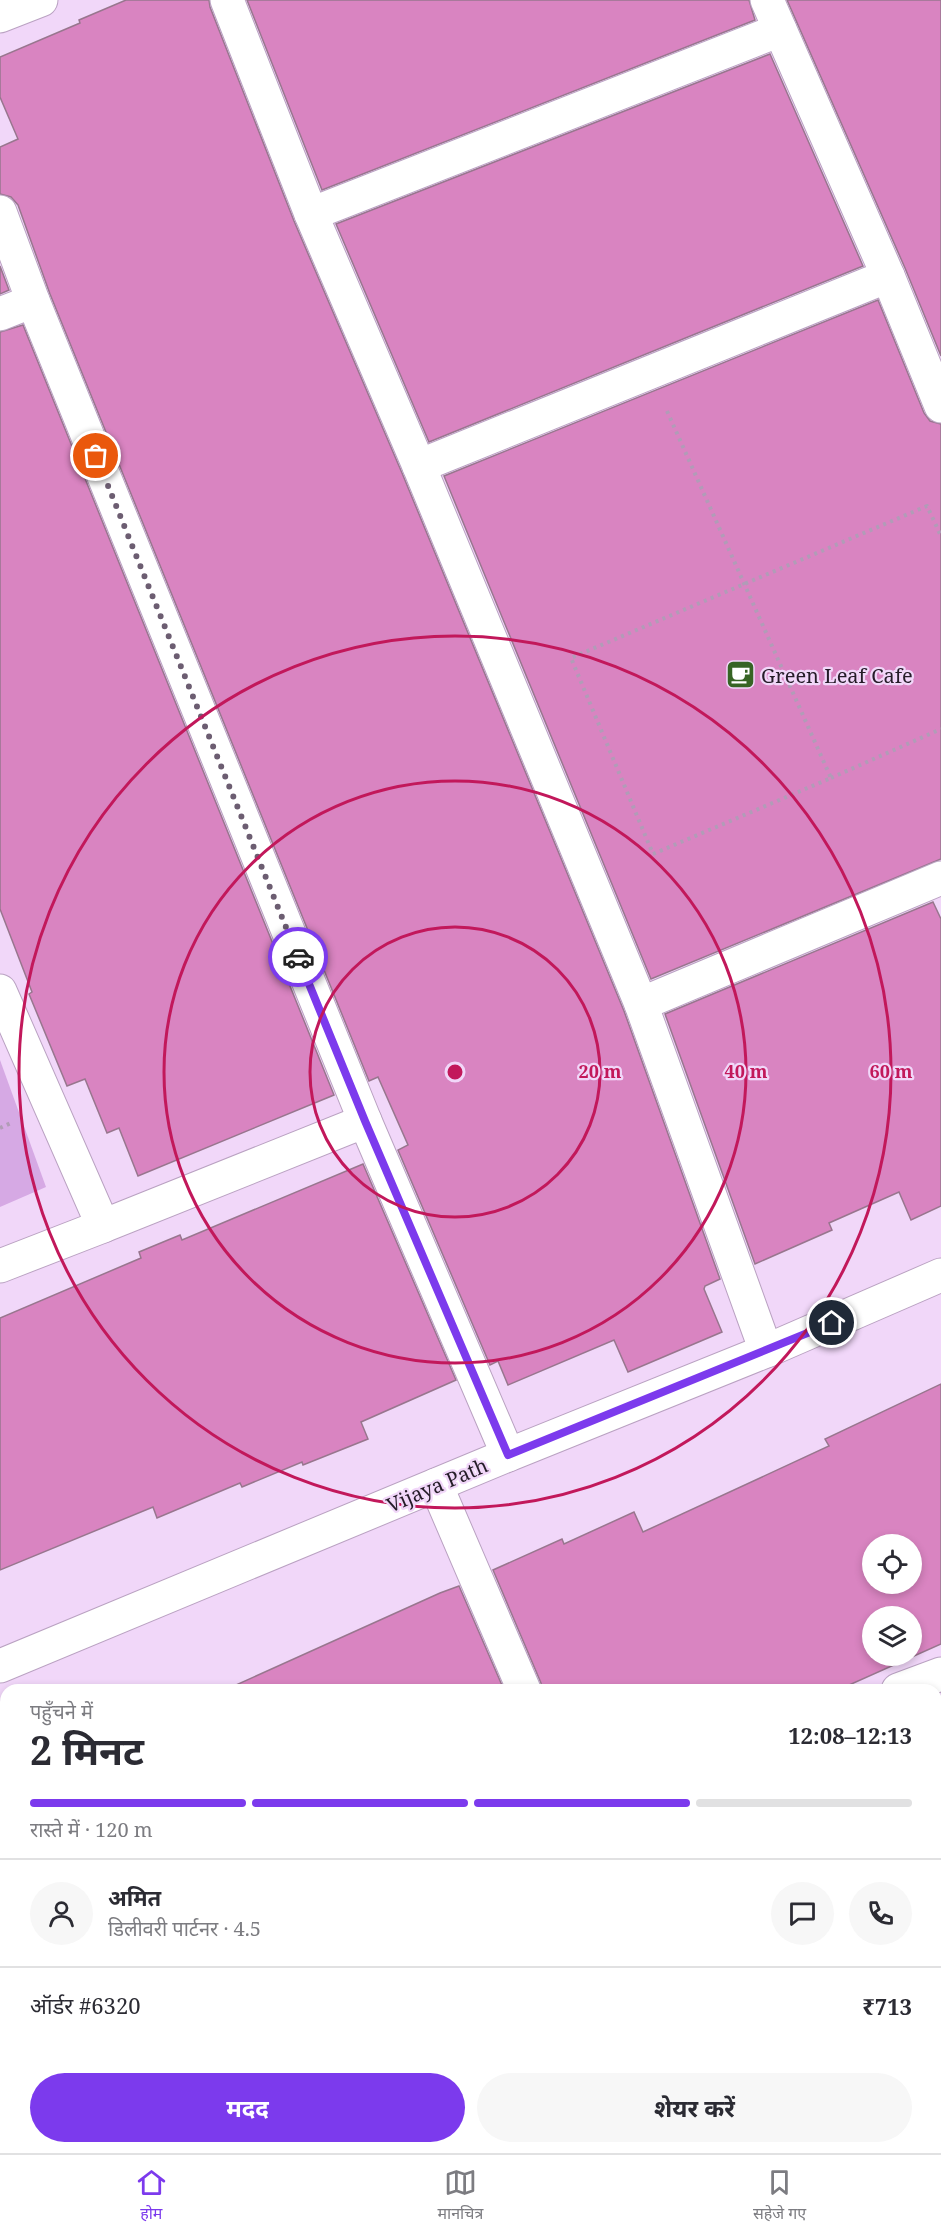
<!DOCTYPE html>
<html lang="hi">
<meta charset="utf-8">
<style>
:root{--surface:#fff;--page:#f7f7f7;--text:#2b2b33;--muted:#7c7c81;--line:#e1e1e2;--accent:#7c3aed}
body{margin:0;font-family:"Noto Serif","Noto Sans Devanagari",serif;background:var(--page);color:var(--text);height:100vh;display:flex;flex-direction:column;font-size:22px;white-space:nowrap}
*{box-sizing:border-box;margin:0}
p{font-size:20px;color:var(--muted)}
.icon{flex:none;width:33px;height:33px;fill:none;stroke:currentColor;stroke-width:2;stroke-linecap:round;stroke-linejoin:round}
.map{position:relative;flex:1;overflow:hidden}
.side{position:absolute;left:0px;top:1684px;width:942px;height:470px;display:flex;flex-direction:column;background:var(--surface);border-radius:18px 18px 0 0;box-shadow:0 3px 9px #0003}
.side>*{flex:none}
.fabs{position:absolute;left:862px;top:1534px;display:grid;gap:12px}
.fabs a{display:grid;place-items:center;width:60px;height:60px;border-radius:50%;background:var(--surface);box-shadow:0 3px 9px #0003;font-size:30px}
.pin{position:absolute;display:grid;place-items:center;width:51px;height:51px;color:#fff;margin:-26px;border:3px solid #fff;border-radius:50%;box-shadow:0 2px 6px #0007}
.courier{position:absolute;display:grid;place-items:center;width:60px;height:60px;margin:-30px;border:4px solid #7c3aed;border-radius:50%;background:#fff;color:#222;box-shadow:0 2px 8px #0007}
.summary em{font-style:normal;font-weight:700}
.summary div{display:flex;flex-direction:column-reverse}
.summary{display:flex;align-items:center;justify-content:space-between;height:102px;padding:0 30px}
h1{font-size:39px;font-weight:700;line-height:45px}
.bar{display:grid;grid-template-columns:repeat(4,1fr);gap:9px 6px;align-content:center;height:72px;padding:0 30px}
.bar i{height:8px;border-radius:4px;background:var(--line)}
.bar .current{background:var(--accent)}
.bar p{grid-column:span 4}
.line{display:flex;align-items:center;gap:15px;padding:0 30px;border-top:2px solid var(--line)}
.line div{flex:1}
.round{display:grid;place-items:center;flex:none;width:63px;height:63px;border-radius:32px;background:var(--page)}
.primary-button{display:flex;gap:12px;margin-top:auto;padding:12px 30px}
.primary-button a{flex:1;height:69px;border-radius:36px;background:var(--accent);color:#fff;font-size:24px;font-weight:700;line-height:69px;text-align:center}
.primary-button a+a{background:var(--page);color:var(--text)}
.tab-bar{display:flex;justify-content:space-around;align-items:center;height:84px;border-top:2px solid var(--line);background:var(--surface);font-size:16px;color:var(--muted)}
.tab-bar a{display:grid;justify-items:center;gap:3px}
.tab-bar .current{color:var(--accent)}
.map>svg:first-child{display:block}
.green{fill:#d6a9e4}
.building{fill:#d984c1;stroke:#98768e;stroke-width:1.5;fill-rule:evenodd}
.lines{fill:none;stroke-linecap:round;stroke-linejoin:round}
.minor-casing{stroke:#baa2c2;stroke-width:35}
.path{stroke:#b19cb7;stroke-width:4;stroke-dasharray:3 4.5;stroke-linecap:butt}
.minor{stroke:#fff;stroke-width:33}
.done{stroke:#6c5d71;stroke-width:6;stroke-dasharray:0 10.8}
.route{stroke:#7c3aed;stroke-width:8}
.ring{fill:none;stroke:#c2185b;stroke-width:3}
.labels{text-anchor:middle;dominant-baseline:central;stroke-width:4.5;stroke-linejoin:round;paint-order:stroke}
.poi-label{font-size:20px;fill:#251c28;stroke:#f1d7f9;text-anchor:start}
.street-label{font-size:20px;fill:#251c28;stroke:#f1d7f9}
.centre{fill:#c2185b;stroke:#f1d7f9;stroke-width:3}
.ring-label{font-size:18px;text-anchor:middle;font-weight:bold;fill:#c2185b;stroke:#f1d7f9;stroke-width:4.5;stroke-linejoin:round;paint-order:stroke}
</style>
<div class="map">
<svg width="941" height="2153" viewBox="0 0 941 2153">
<rect width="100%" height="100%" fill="#f1d7f9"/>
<polygon class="green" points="0,1060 46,1187 0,1207"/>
<g class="building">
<polygon points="126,0 209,0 210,7 294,221 402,473 624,1011 720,1279 705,1286 704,1289 722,1332 628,1372 614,1340 508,1385 498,1361 490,1365 398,1150 408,1145 378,1077 369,1081 50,294 18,205 11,197 0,194 0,147 18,139 0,97 0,57 80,23 79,20"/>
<polygon points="247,0 749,0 755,20 322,190"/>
<polygon points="787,0 941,0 941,356 905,268"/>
<polygon points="770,54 863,266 429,442 336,224"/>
<polygon points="0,266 9,290 0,294"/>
<polygon points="878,300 924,413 930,421 941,424 941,859 651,979 444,476"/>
<polygon points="23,325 334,1095 138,1176 119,1128 107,1133 85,1079 67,1086 29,994 32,992 0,909 0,332"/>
<polygon points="933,902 941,919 941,1206 911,1220 899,1192 829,1223 832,1230 755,1264 665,1014"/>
<polygon points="363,1164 456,1380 361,1422 368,1439 303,1465 302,1462 242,1487 240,1483 157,1518 153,1507 0,1570 0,1318 141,1258 139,1252 180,1235 182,1240"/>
<path d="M941,1384V1644L838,1690H542L541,1683L493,1570L562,1539L564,1544L634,1512L643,1532L829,1446L825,1439ZM873,1545H912V1584H873ZM873,1617H912V1656H873Z"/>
<polygon points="459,1586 504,1690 225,1690 440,1593"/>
</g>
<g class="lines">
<defs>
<g id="minor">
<polyline points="227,0 311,214 419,466 641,1004 766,1351"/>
<polyline points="767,0 888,276 941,406"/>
<polyline points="0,16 41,0"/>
<polyline points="0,212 33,301 0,314"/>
<polyline points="311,214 780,30"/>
<polyline points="33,301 365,1121"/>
<polyline points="419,466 888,276"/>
<polyline points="0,991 103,1226 365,1121 508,1455"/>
<polyline points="641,1004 941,878"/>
<polyline points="0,1266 103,1226"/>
<polyline points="436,1485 524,1690"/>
<polyline points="0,1666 508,1455 766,1351 941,1275"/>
<polyline points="898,1690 941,1674"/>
<polyline points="936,1932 941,1930"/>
<polyline points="936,2040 941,2051"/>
<polyline points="0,2071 6,2068"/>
<polyline points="418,2148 420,2153"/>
<polyline points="713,2148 715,2153"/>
<polyline points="380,2153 390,2148"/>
</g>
</defs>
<use href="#minor" class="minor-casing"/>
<g class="path">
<polyline points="667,411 831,778 653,854 571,658 927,506 941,536"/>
<polyline points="831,778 941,729"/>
<polyline points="0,1128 13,1122"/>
</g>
<use href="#minor" class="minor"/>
</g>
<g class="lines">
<polyline class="done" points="96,456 298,957"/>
<polyline class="route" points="298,957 365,1121 508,1455 832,1323"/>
</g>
<g class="ring">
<circle cx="455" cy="1072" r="145"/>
<circle cx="455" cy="1072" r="291"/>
<circle cx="455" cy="1072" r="436"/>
</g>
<defs>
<symbol id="cafe-square" viewBox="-11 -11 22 22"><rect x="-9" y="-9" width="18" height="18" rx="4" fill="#366424" stroke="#f1d7f9"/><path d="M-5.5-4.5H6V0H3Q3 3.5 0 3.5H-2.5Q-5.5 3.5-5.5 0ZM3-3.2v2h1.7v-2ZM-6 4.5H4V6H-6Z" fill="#fff"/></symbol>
</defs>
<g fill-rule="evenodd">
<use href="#cafe-square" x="724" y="658" width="33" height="33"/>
</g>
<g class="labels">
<g class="poi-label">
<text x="761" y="675">Green Leaf Cafe</text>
</g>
<g class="street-label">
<text transform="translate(437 1485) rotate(-23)">Vijaya Path</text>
</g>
</g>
<circle cx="455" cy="1072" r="9" class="centre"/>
<g class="ring-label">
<text x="600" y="1078">20 m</text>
<text x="746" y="1078">40 m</text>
<text x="891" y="1078">60 m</text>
</g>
</svg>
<div class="fabs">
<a><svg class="icon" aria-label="locate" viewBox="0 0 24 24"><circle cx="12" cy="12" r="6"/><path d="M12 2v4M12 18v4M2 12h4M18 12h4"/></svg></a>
<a><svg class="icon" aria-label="layers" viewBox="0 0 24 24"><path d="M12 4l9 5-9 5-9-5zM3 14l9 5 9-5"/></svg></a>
</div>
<div class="pin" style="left:96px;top:456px;background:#ea580c"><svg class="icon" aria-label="bag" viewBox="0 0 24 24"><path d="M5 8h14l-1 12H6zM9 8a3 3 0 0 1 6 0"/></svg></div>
<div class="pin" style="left:832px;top:1323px;background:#1f2937"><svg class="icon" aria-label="home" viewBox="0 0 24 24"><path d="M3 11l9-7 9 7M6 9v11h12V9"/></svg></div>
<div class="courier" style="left:298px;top:957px"><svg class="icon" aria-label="car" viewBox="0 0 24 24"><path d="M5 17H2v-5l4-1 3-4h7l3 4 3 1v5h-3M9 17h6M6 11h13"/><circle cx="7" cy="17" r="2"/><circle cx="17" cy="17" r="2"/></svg></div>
<section class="side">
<div class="summary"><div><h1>2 मिनट</h1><p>पहुँचने में</p></div><em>12:08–12:13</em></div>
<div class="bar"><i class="current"></i><i class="current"></i><i class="current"></i><i></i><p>रास्ते में · 120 m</p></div>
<div class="line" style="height:108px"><a class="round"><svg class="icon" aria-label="person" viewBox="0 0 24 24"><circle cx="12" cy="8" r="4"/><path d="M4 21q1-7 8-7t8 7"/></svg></a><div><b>अमित</b><p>डिलीवरी पार्टनर · 4.5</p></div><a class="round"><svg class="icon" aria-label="chat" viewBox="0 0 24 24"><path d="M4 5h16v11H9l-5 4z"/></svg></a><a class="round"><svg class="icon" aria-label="phone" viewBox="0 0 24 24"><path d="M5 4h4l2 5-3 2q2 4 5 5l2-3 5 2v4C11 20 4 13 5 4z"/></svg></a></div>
<div class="line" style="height:78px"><div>ऑर्डर #6320</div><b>₹713</b></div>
<div class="primary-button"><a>मदद</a><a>शेयर करें</a></div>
</section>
</div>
<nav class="tab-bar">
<a class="current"><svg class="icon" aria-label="home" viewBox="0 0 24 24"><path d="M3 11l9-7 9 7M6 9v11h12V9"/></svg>होम</a>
<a><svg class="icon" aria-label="map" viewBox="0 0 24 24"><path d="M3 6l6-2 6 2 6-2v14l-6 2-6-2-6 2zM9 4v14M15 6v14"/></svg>मानचित्र</a>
<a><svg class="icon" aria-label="saved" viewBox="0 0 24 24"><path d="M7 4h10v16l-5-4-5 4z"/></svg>सहेजे गए</a>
</nav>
